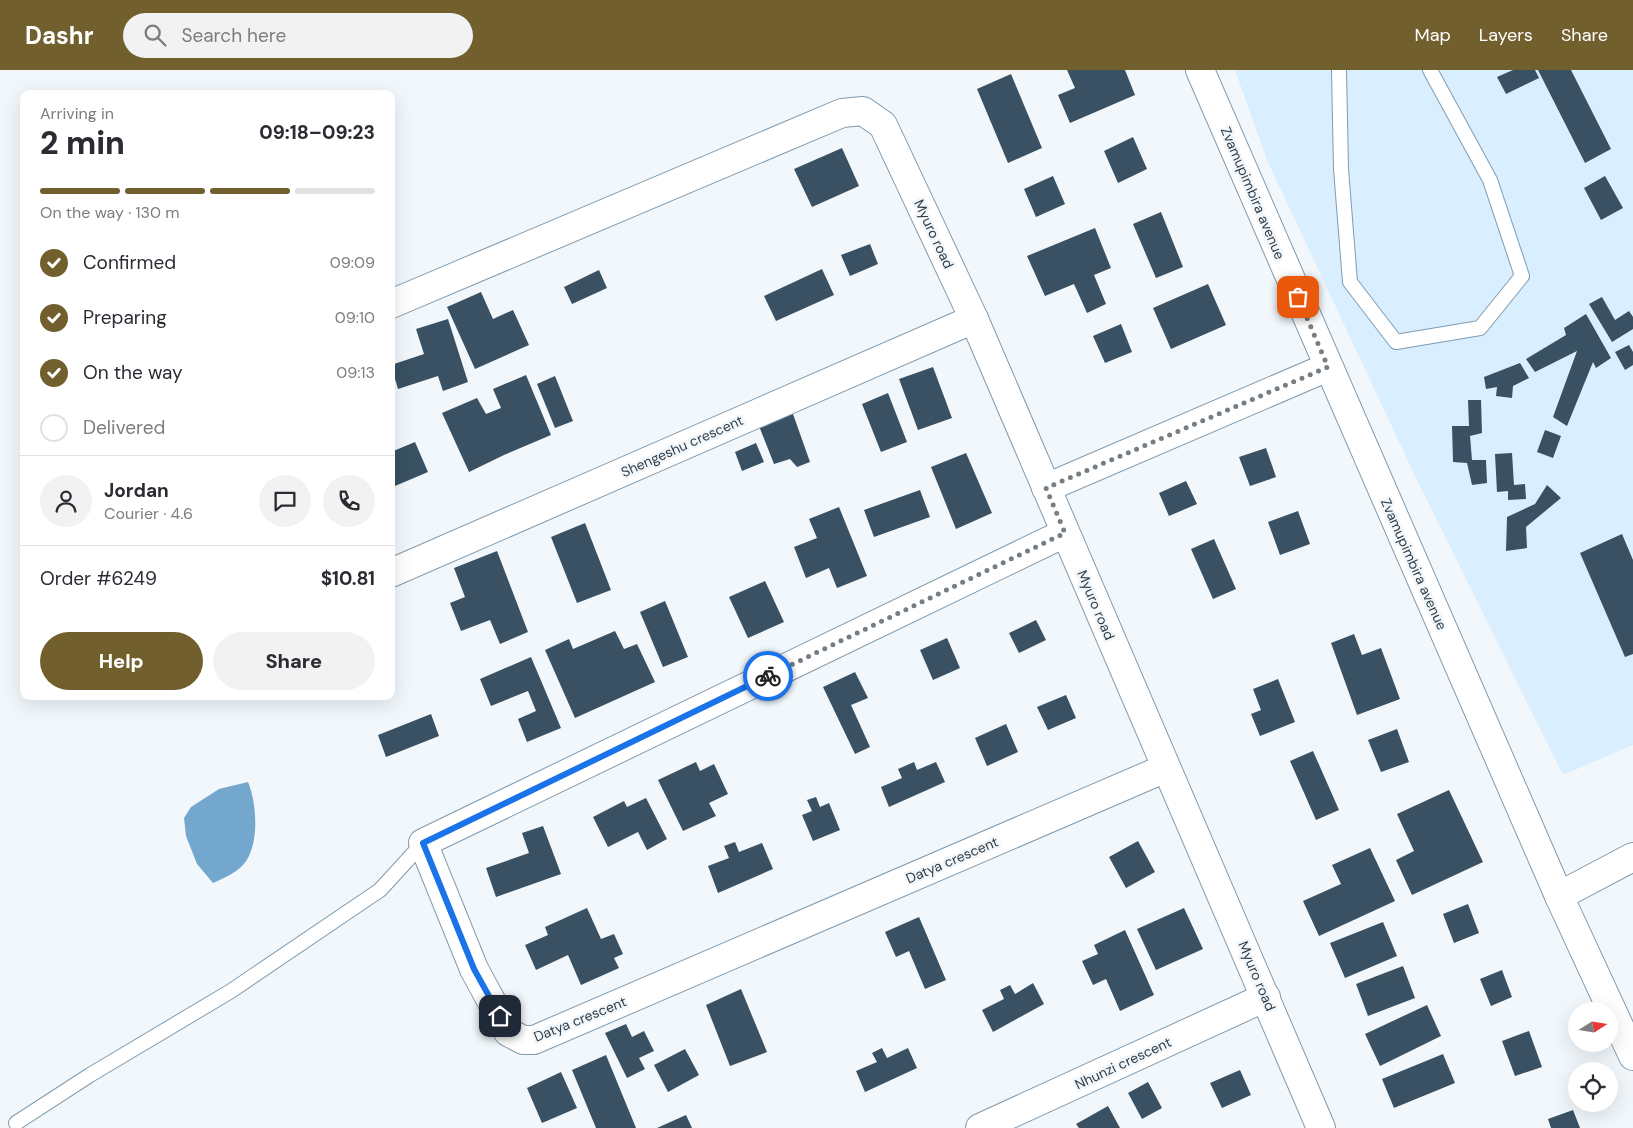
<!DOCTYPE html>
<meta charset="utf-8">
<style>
:root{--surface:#fff;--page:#f2f2f3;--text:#2b2b33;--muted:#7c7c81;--line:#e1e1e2;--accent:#71602e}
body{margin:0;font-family:"DM Sans",sans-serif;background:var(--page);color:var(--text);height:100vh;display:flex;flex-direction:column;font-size:19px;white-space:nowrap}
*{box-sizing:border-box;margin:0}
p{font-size:16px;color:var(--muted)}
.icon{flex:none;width:28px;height:28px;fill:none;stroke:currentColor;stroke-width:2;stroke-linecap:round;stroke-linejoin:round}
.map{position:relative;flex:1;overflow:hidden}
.panel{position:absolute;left:20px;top:20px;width:375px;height:610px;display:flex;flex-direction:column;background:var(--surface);border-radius:10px;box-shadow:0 5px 20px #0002}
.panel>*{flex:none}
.needle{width:32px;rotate:78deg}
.controls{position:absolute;left:1568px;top:932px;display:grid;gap:10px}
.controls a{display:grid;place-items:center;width:50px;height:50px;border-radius:50%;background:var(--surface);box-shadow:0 5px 20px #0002;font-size:25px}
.pin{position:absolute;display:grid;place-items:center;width:42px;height:42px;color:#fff;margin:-21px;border-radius:10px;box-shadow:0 2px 8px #0006}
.courier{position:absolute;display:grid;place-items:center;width:50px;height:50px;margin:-25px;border:4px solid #1a73e8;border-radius:50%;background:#fff;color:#222;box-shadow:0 1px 6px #0007}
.overview em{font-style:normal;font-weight:800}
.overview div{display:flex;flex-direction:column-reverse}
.overview{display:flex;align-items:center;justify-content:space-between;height:85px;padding:0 20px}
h1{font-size:32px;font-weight:800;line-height:38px}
.bar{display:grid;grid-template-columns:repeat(4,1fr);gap:8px 5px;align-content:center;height:60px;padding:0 20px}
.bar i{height:6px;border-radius:4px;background:var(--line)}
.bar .active{background:var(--accent)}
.bar p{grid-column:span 4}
.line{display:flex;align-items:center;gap:12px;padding:0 20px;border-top:1px solid var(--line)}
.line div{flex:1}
.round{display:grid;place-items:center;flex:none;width:52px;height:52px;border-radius:26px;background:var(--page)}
ol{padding:0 20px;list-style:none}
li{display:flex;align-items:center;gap:15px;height:55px}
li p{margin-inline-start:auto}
li .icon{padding:5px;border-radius:50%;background:var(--accent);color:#fff;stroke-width:4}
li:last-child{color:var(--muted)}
li i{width:28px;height:28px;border:2px solid var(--line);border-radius:50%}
.primary-button{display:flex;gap:10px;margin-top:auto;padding:10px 20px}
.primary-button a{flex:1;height:58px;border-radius:30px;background:var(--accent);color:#fff;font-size:20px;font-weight:800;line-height:58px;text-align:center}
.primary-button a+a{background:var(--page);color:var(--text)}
header{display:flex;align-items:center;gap:30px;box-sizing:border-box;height:70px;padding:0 25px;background:var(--accent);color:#fff}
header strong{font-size:24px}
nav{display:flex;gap:28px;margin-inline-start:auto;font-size:18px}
.search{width:350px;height:45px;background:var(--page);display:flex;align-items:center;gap:12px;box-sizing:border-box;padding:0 18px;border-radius:28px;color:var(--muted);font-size:19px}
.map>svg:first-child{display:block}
.built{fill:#d9eefe}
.water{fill:#73a7cd}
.building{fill:#395163}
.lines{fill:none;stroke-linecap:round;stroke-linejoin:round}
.service-casing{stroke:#809baf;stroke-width:16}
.minor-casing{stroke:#809baf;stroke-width:30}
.tertiary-casing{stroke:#809baf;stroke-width:30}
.service{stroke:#fff;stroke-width:14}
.minor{stroke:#fff;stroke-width:28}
.tertiary{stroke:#fff;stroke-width:28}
.done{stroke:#757e85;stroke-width:5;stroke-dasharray:0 9}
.route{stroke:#1a73e8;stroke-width:6}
.labels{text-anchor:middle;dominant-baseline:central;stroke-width:5;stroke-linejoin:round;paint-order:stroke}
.street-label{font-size:14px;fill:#323d46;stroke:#f1f7fb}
</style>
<header>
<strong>Dashr</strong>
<div class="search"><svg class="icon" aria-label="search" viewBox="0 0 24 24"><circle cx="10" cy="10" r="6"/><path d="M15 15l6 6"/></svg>Search here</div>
<nav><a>Map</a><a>Layers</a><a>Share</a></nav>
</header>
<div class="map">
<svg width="1633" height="1058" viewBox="0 0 1633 1058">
<rect width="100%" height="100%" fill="#f1f7fb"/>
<polygon class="built" points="1235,0 1633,0 1633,675 1563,705 1416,408 1267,90"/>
<path class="water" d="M248,712C257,733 260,777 243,795C234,804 224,808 213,813L197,794L186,766L184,748L191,737L219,719Z"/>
<g class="building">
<polygon points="1067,0 1125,0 1135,25 1070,53 1058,25 1075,18"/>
<polygon points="1513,0 1535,0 1539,8 1506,24 1497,7"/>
<polygon points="1538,0 1571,0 1611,79 1585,93"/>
<polygon points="1011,4 1042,78 1008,93 977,19"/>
<polygon points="1133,67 1147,99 1118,113 1104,81"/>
<polygon points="842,78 859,116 812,137 794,99"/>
<polygon points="1053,106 1065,134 1036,147 1024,119"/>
<polygon points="1605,106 1623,138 1601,150 1584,118"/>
<polygon points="1161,142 1183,197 1156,208 1133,154"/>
<polygon points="1095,158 1111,198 1094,205 1106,234 1087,243 1074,214 1045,226 1027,186"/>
<polygon points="870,174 878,194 850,206 841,185"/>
<polygon points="822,199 834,225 776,251 764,226"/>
<polygon points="599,200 607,218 572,234 564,217"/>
<polygon points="1208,214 1226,255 1171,279 1153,238"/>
<polygon points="481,222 493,249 513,240 529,275 475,299 447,237"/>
<polygon points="1602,227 1615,250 1629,241 1633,247 1633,259 1612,272 1589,234"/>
<polygon points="1586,244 1611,288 1596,298 1593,292 1567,356 1553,347 1577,281 1535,302 1526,289 1566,265 1564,258"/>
<polygon points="448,249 468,312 443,321 438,306 398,319 391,295 424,284 416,259"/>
<polygon points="1121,254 1132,282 1105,293 1093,266"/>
<polygon points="1629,275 1633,282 1633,295 1625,300 1615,282"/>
<polygon points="1520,293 1529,308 1513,316 1512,328 1496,326 1497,317 1486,319 1484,307"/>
<polygon points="933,297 952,348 918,360 899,309"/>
<polygon points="526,305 551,365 504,385 469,402 442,343 477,328 486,344 501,338 493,319"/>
<polygon points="555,306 573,351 555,358 537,314"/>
<polygon points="888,323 907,372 881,382 862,334"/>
<polygon points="1468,330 1481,330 1482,363 1470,366 1472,390 1486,390 1487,413 1472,415 1467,393 1453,392 1452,356 1469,356"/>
<polygon points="793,344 810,392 797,397 790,389 774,394 759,356"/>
<polygon points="1545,360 1561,366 1553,388 1537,382"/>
<polygon points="415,372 428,402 395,416 391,407 391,382"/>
<polygon points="756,373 764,392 742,401 735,382"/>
<polygon points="1266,378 1276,407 1250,416 1239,387"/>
<polygon points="966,383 992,443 956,459 931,397"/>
<polygon points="1512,383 1514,415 1525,414 1526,429 1508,430 1508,421 1497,422 1495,384"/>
<polygon points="1186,411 1197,434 1169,446 1159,423"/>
<polygon points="1547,415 1561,428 1526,457 1527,478 1506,481 1507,447 1535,434"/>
<polygon points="920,420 930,447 874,467 864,440"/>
<polygon points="839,437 867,506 837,518 829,498 806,508 794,477 817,468 809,449"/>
<polygon points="1298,441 1310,474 1280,485 1268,452"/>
<polygon points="585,453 611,520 577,533 551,467"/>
<polygon points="1622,464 1633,490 1633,584 1625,587 1580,483"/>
<polygon points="1214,469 1236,519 1213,529 1191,479"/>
<polygon points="497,481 528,562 500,574 490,550 461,561 450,533 465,527 454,498"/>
<polygon points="765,511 784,552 748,568 729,527"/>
<polygon points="665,531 688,587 663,597 640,542"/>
<polygon points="1036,550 1046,570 1019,583 1009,563"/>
<polygon points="615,561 624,579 637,574 655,612 575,648 545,580 569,569 573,579"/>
<polygon points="1354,564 1362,585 1381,578 1400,629 1357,645 1331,573"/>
<polygon points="947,568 960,598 933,610 920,580"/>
<polygon points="531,587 561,658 527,672 518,649 536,641 528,621 491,636 480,609"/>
<polygon points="855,602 868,628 851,635 870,677 855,684 823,617"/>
<polygon points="1278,609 1295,652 1260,666 1251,644 1261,640 1253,619"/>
<polygon points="1066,625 1076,648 1048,660 1037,637"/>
<polygon points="431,644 439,666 386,687 378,665"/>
<polygon points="1006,654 1018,682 987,696 975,668"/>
<polygon points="1397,659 1409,692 1381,702 1368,670"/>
<polygon points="1313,681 1339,740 1316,750 1290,691"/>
<polygon points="696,692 700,701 714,694 728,724 709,733 716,746 683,761 658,710"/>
<polygon points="914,692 917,700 936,692 945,712 889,737 881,717 902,708 898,699"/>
<polygon points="1449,720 1483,792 1412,825 1396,790 1414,781 1397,744"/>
<polygon points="816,727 820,737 829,733 840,760 813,771 802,745 812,741 807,730"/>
<polygon points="646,728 667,769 647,780 638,762 608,777 593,747 624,731 627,737"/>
<polygon points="543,756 561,804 496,827 486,798 529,783 522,763"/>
<polygon points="1138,771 1155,802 1126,818 1109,787"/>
<polygon points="735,772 739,782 762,773 773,799 718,823 708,796 729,788 724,776"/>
<polygon points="1370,778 1395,831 1319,866 1303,831 1341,814 1332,795"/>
<polygon points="1468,834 1479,863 1454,873 1443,844"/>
<polygon points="587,838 601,869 614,864 623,884 614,888 619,898 581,915 568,885 536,900 525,875 548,865 545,857"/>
<polygon points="1184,838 1203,879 1156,900 1137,859"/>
<polygon points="919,847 946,910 925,919 909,881 896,887 885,862"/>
<polygon points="1383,852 1397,886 1345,908 1330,873"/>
<polygon points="1125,860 1154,925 1120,941 1106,909 1093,915 1082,891 1098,884 1094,875"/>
<polygon points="1403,896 1415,928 1368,946 1356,914"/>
<polygon points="1502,900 1512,927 1491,936 1480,909"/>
<polygon points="1033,913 1044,934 993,962 982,940 1004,929 1000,920 1010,915 1015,924"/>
<polygon points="741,919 767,982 730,996 706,935"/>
<polygon points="1427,935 1441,966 1380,996 1365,964"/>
<polygon points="626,954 632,967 644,961 654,981 639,988 645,999 627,1008 605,963"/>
<polygon points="1529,961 1542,997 1515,1006 1502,971"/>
<polygon points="882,978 887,988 908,978 917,998 865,1022 856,1001 877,992 872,983"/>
<polygon points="685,979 699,1005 668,1022 654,995"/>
<polygon points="1443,984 1455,1013 1394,1038 1382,1009"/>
<polygon points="606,985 636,1058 596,1058 572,1000"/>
<polygon points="1240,1000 1251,1025 1222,1038 1210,1013"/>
<polygon points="561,1002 577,1038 542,1053 527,1018"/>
<polygon points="1148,1012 1162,1038 1142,1049 1128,1023"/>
<polygon points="1108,1036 1120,1058 1079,1058 1076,1054"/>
<polygon points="1573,1040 1580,1058 1551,1058 1548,1049"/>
<polygon points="686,1045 692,1058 657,1058"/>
</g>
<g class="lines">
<defs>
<g id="service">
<polyline points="1339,0 1341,99 1350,212 1396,272 1480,258 1522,206 1490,110 1430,0"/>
<polyline points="16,1053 90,1005 231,921 380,820 423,773"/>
</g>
<g id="minor">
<polyline points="391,234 842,43 863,41 883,55 974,249 1321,1058"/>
<polyline points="1046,418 1328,297"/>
<polyline points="1065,463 423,773 474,899 508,962 523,970 534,970 1166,698"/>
<polyline points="391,503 974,249"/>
<polyline points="1559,826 1633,787"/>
<polyline points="980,1058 1266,927"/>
</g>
<polyline id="tertiary" points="1200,0 1559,826 1633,986"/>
</defs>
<use href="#service" class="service-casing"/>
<use href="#minor" class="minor-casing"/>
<use href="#tertiary" class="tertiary-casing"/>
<use href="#service" class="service"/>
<use href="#minor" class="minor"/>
<use href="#tertiary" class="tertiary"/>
</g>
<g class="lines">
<polyline class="done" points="768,606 1065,463 1046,418 1328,297 1298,227"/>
<polyline class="route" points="500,946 474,899 423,773 768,606"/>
</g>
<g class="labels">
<g class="street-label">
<text transform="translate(1253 123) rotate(67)">Zvamupimbira avenue</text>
<text transform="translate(934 164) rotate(65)">Myuro road</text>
<text transform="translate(682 376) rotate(-24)">Shengeshu crescent</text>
<text transform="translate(1414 494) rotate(66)">Zvamupimbira avenue</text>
<text transform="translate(1096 535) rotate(67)">Myuro road</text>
<text transform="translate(952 790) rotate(-23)">Datya crescent</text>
<text transform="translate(1257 906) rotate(67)">Myuro road</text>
<text transform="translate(580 949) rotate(-22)">Datya crescent</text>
<text transform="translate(1123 993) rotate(-25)">Nhunzi crescent</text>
</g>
</g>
</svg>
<div class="controls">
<a><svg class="needle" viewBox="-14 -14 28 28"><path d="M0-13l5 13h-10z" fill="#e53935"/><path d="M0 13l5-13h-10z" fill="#7c7c81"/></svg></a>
<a><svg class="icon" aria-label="locate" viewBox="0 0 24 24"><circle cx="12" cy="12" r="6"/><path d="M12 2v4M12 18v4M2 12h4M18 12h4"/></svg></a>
</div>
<div class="pin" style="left:1298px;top:227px;background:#ea580c"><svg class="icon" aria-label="bag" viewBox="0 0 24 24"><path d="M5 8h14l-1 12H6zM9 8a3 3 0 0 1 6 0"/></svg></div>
<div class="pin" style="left:500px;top:946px;background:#1f2937"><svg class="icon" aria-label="home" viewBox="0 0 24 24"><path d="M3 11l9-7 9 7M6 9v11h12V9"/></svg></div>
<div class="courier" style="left:768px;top:606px"><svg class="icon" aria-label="bike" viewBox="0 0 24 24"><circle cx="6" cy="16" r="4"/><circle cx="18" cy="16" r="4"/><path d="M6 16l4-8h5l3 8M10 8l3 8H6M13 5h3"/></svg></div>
<section class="panel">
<div class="overview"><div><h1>2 min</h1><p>Arriving in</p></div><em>09:18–09:23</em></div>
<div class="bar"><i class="active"></i><i class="active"></i><i class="active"></i><i></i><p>On the way · 130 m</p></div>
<ol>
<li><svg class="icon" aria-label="check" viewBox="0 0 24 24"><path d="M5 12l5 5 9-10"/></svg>Confirmed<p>09:09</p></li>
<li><svg class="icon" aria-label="check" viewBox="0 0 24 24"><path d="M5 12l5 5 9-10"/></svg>Preparing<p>09:10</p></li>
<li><svg class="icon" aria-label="check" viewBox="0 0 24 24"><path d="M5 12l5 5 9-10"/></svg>On the way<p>09:13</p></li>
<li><i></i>Delivered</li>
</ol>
<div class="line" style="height:90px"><a class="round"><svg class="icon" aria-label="person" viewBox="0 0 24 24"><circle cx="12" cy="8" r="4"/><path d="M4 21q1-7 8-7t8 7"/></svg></a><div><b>Jordan</b><p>Courier · 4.6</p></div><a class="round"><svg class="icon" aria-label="chat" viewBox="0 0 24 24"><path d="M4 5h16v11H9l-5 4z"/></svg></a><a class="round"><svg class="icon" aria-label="phone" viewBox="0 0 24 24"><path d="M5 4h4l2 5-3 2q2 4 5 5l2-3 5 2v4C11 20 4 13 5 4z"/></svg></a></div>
<div class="line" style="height:65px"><div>Order #6249</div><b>$10.81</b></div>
<div class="primary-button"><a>Help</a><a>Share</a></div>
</section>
</div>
